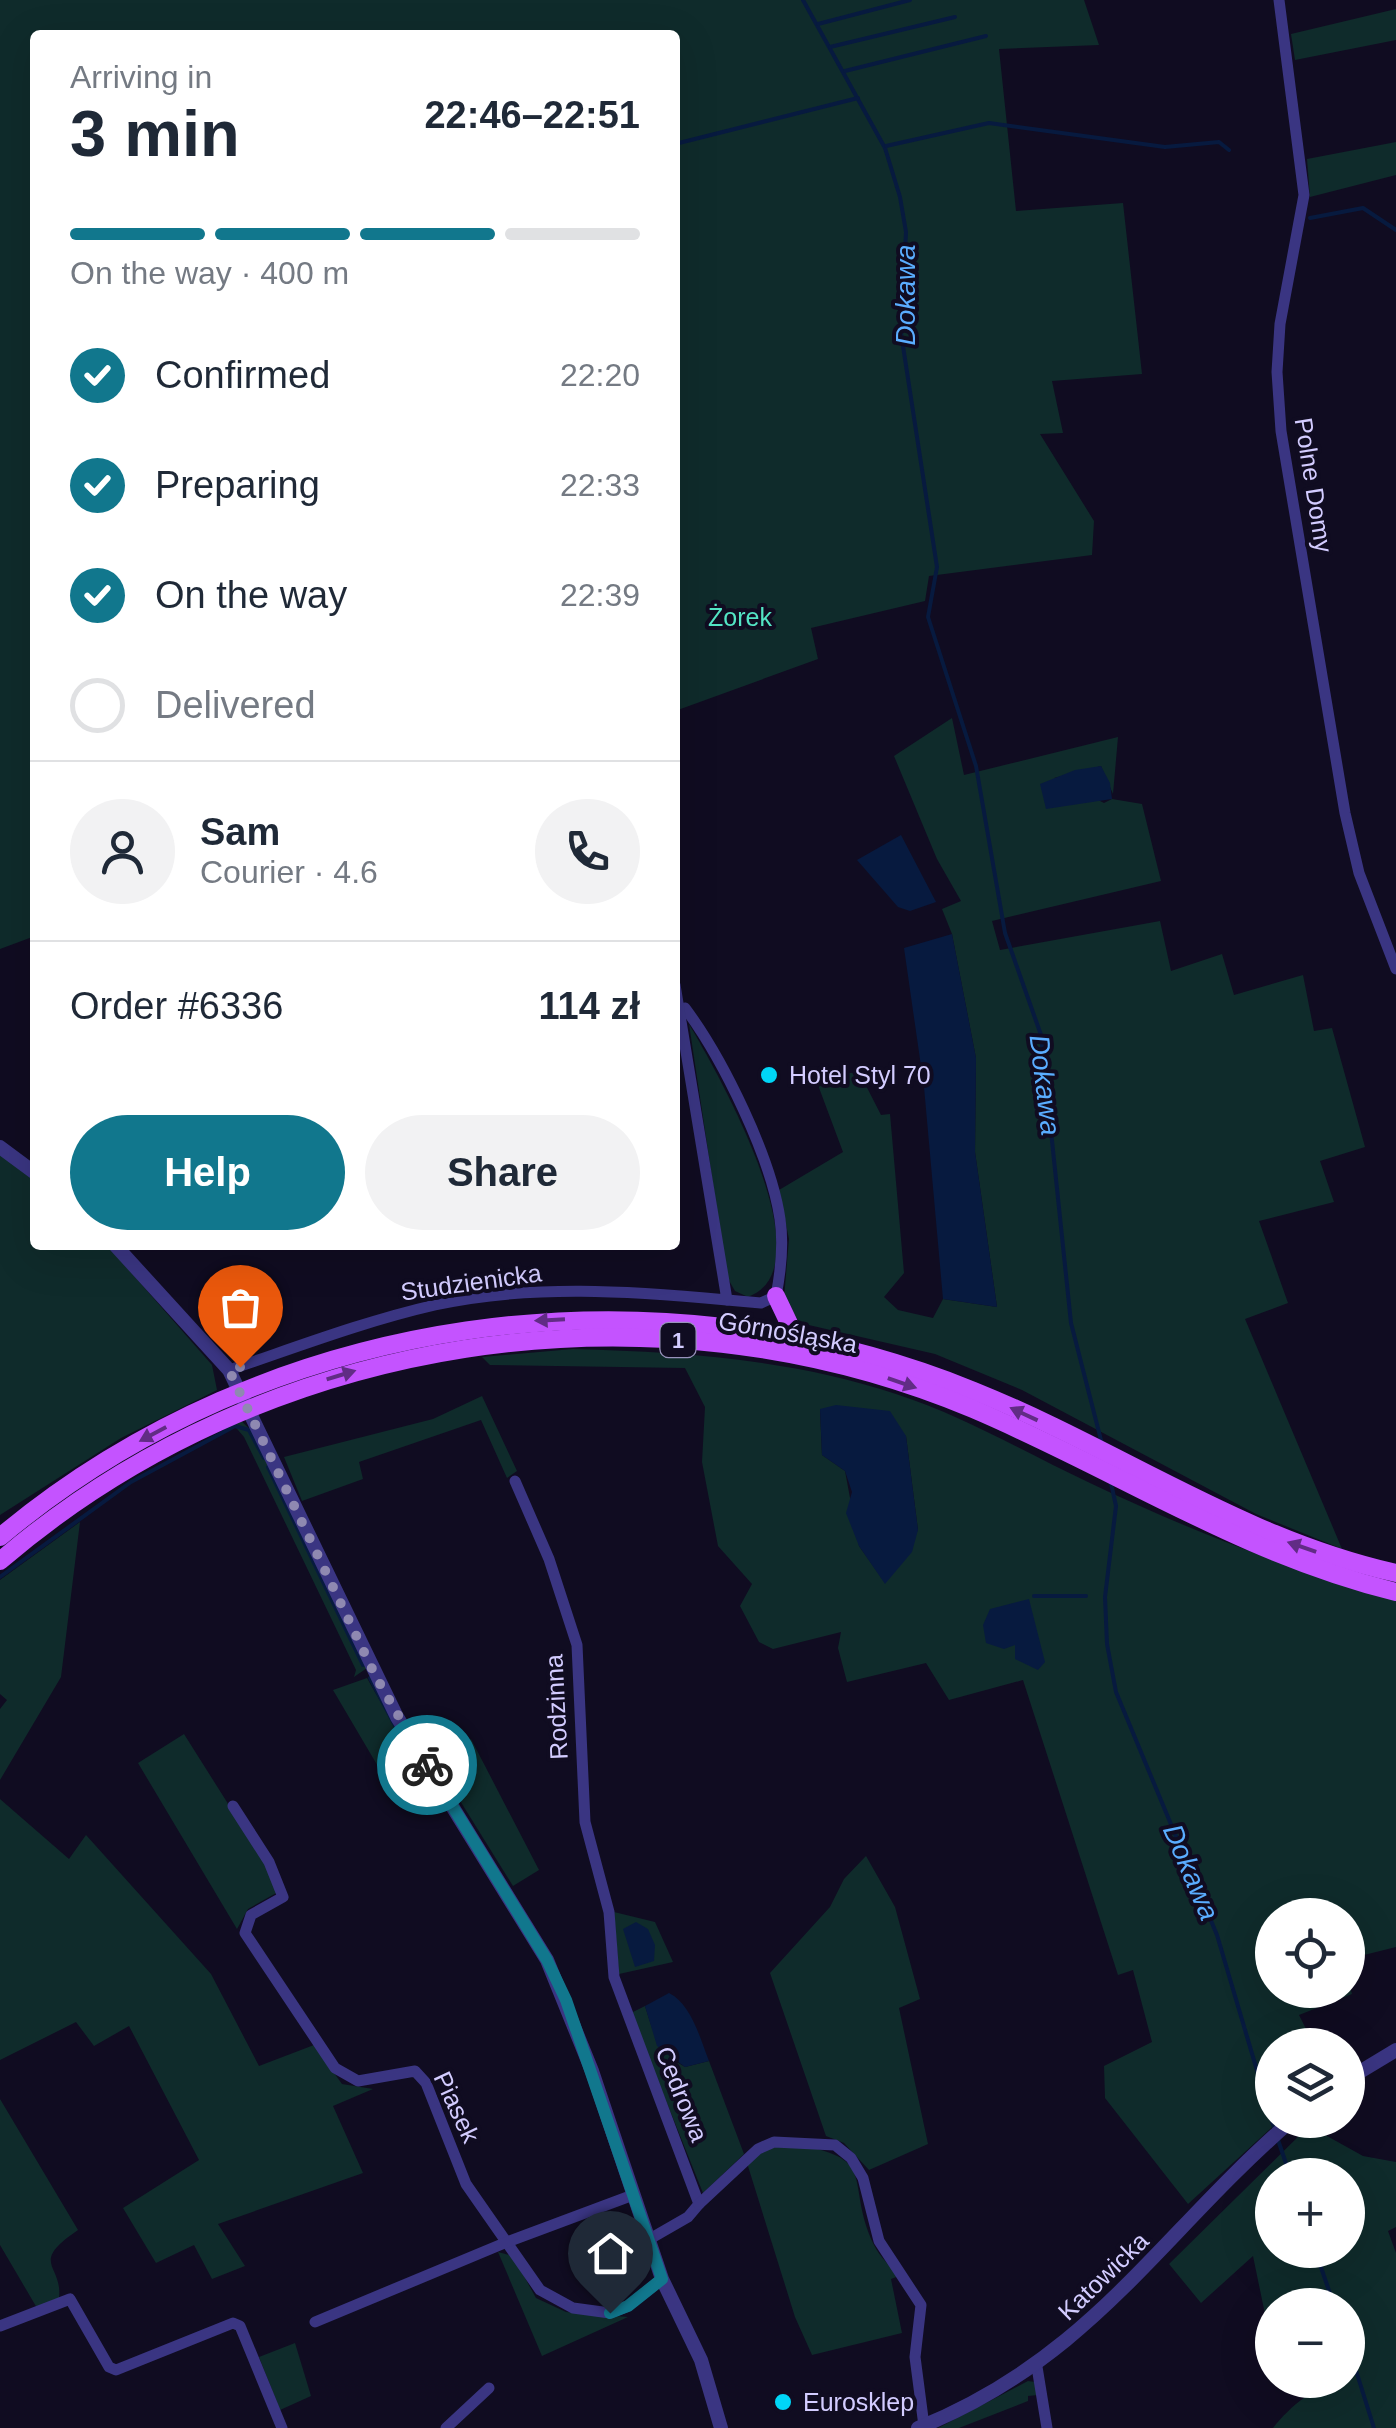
<!DOCTYPE html>
<meta charset="utf-8">
<style>
:root{--surface:#fff;--page:#f2f2f3;--text:#1f2937;--muted:#747a83;--line:#e0e1e3;--accent:#11778d}
body{margin:0;font-family:Helvetica,sans-serif;background:var(--page);color:var(--text);height:100vh;display:flex;flex-direction:column;font-size:38px;white-space:nowrap}
*{box-sizing:border-box;margin:0}
p{font-size:32px;color:var(--muted)}
.icon{flex:none;width:55px;height:55px;fill:none;stroke:currentColor;stroke-width:2;stroke-linecap:round;stroke-linejoin:round}
.map{position:relative;flex:1;overflow:hidden}
.drawer{position:absolute;left:30px;top:30px;width:650px;height:1220px;display:flex;flex-direction:column;background:var(--surface);border-radius:10px;box-shadow:0 10px 40px #0002}
.drawer>*{flex:none}
.controls{position:absolute;left:1255px;top:1898px;display:grid;gap:20px}
.controls a{display:grid;place-items:center;width:110px;height:110px;border-radius:50%;background:var(--surface);box-shadow:0 10px 40px #0002;font-size:50px}
.pin{position:absolute;display:grid;place-items:center;width:85px;height:85px;color:#fff;margin:-102px -42px;border-radius:50% 50% 50% 0;rotate:-45deg;box-shadow:0 0 10px #0007}
.pin .icon{rotate:45deg}
.courier{position:absolute;display:grid;place-items:center;width:100px;height:100px;margin:-50px;border:8px solid #11778d;border-radius:50%;background:#fff;color:#222;box-shadow:0 2px 12px #0007}
.head em{font-style:normal;font-weight:800}
.head div{display:flex;flex-direction:column-reverse}
.head{display:flex;align-items:center;justify-content:space-between;height:170px;padding:0 40px}
h1{font-size:65px;font-weight:800;line-height:75px}
.bar{display:grid;grid-template-columns:repeat(4,1fr);gap:15px 10px;align-content:center;height:120px;padding:0 40px}
.bar i{height:12px;border-radius:8px;background:var(--line)}
.bar .active{background:var(--accent)}
.bar p{grid-column:span 4}
.line{display:flex;align-items:center;gap:25px;padding:0 40px;border-top:2px solid var(--line)}
.line div{flex:1}
.round{display:grid;place-items:center;flex:none;width:105px;height:105px;border-radius:52px;background:var(--page)}
ol{padding:0 40px;list-style:none}
li{display:flex;align-items:center;gap:30px;height:110px}
li p{margin-inline-start:auto}
li .icon{padding:10px;border-radius:50%;background:var(--accent);color:#fff;stroke-width:4}
li:last-child{color:var(--muted)}
li i{width:55px;height:55px;border:5px solid var(--line);border-radius:50%}
.cta{display:flex;gap:20px;margin-top:auto;padding:20px 40px}
.cta a{flex:1;height:115px;border-radius:60px;background:var(--accent);color:#fff;font-size:40px;font-weight:800;line-height:115px;text-align:center}
.cta a+a{background:var(--page);color:var(--text)}
.map>svg:first-child{display:block}
.green{fill:#0f2b2b;fill-rule:evenodd}
.water{fill:#071a3f}
.lines{fill:none;stroke-linecap:round;stroke-linejoin:round}
.stream{stroke:#071a3f;stroke-width:4}
.minor{stroke:#3a3582;stroke-width:11}
.tertiary{stroke:#3a3582;stroke-width:14}
.primary{stroke:#c453ff;stroke-width:18}
.oneway{fill:#612c85}
.done{stroke:#8f89b1;stroke-width:10;stroke-dasharray:0 18}
.route{stroke:#11778d;stroke-width:12}
.poi-dot{fill:#00d6f7;stroke:#100c21;stroke-width:4}
.labels{text-anchor:middle;dominant-baseline:central;stroke-width:8;stroke-linejoin:round;paint-order:stroke}
.shield{fill:#100c21;stroke:#9892bc;stroke-width:2.5}
.shield-label{font-size:22px;font-weight:bold;fill:#d3ccff}
.street-label{font-size:25px;fill:#d3ccff;stroke:#100c21}
.park-label{font-size:25px;fill:#53e4c4;stroke:#100c21}
.poi-label{font-size:25px;fill:#d3ccff;stroke:#100c21;text-anchor:start}
.water-label{font-size:28px;font-style:italic;fill:#5aadff;stroke:#100c21}
</style>
<div class="map">
<svg width="1396" height="2428" viewBox="0 0 1396 2428">
<rect width="100%" height="100%" fill="#100c21"/>
<g class="green">
<polygon points="0,0 1084,0 1099,45 999,49 1016,211 1123,203 1142,374 1052,381 1063,433 1040,434 1094,521 1092,555 929,576 925,601 811,628 818,659 675,711 675,35 35,35 35,936 0,949"/>
<polygon points="1396,9 1396,40 1295,60 1291,34"/>
<polygon points="1396,142 1396,175 1310,197 1307,159"/>
<polygon points="952,718 964,775 1118,737 1113,794 1101,766 1054,778 1104,803 1112,799 1142,804 1161,881 992,921 1000,950 1160,921 1171,971 1222,954 1234,995 1303,975 1314,1031 1332,1028 1365,1147 1320,1161 1334,1202 1259,1221 1288,1303 1245,1319 1342,1549 1256,1514 1022,1390 935,1354 800,1323 784,1298 789,1239 779,1190 843,1152 815,1077 859,1072 881,1115 890,1114 904,1273 884,1297 898,1310 933,1318 943,1299 997,1307 975,1152 976,1058 952,934 942,909 961,901 937,859 894,756"/>
<path d="M689,1024C716,1070 829,1267 748,1297L735,1291L727,1277Z"/>
<polygon points="0,1154 35,1177 35,1245 107,1245 212,1365 217,1390 121,1438 0,1515"/>
<path d="M573,1349C683,1352 791,1359 896,1394C964,1416 1026,1453 1090,1483C1189,1530 1290,1570 1396,1599V1947L1348,1959V1915H1272V1990H1348V1980L1352,1994L1299,2015L1314,2045H1272V2120H1280L1188,2204L1105,2098L1104,2066L1152,2042L1133,1970L1118,1975L1023,1680L949,1700L926,1663L847,1682L838,1648L841,1632L773,1649L759,1642L740,1606L752,1584L718,1546L702,1462L705,1407L685,1368L490,1365L482,1357ZM820,1409L906,1436L918,1530L885,1583L859,1546L845,1471L822,1455Z"/>
<polygon points="482,1396 517,1471 507,1478 481,1420 359,1462 363,1479 302,1501 284,1457 433,1419"/>
<polygon points="241,1421 251,1430 367,1668 354,1677 356,1670 244,1437 232,1423"/>
<polygon points="80,1522 61,1677 0,1780 0,1709 7,1700 0,1694 0,1580"/>
<polygon points="367,1678 411,1756 386,1780 333,1690"/>
<polygon points="184,1734 273,1875 278,1892 248,1909 237,1929 138,1763"/>
<polygon points="471,1739 539,1870 513,1886 431,1754"/>
<polygon points="0,1799 69,1859 86,1835 211,1974 259,2066 314,2045 342,2084 373,2089 333,2106 363,2173 218,2224 245,2266 212,2279 194,2245 156,2263 123,2208 199,2160 129,2026 94,2046 76,2022 0,2060"/>
<polygon points="866,1856 895,1907 920,1999 899,2008 928,2144 869,2170 844,2143 826,2136 770,1973 830,1907 844,1879"/>
<polygon points="614,1912 655,1922 673,1962 619,1974"/>
<path d="M645,2006C654,2035 658,2052 685,2067L709,2061L744,2154L703,2193L631,2013Z"/>
<path d="M0,2099L78,2230C28,2264 63,2264 59,2298L37,2308L0,2245Z"/>
<path d="M1309,2126L1363,2156L1396,2162V2227L1388,2231L1396,2253V2428H1273C1289,2407 1321,2380 1348,2380V2305H1272V2348L1253,2256L1201,2303L1169,2264ZM1272,2175H1348V2250H1272Z"/>
<path d="M787,2144C883,2156 843,2180 874,2245C879,2256 891,2267 899,2276L891,2279L902,2333L812,2355L795,2317L747,2163L761,2151Z"/>
<polygon points="498,2252 513,2256 536,2298 566,2312 628,2317 542,2356"/>
<polygon points="295,2343 311,2396 280,2410 259,2357"/>
<polygon points="1028,2381 1035,2382 1038,2395 1028,2396 1028,2401 959,2428 938,2428"/>
</g>
<g class="water">
<polygon points="1101,766 1110,783 1112,799 1046,809 1040,784 1075,770"/>
<polygon points="901,835 936,902 910,911 898,907 857,860"/>
<polygon points="952,934 976,1058 975,1152 997,1307 943,1299 924,1087 904,948"/>
<polygon points="836,1405 890,1411 906,1436 918,1530 912,1552 885,1584 859,1546 846,1513 852,1492 845,1471 822,1455 820,1409"/>
<polygon points="1029,1599 1045,1662 1038,1670 1015,1659 1015,1645 1004,1649 986,1643 983,1625 990,1609"/>
<polygon points="636,1922 648,1929 655,1945 654,1961 635,1967 623,1929"/>
<path d="M669,1993C691,2004 700,2038 709,2061L685,2067L657,2046L645,2006Z"/>
</g>
<g class="lines">
<g class="stream">
<polyline points="803,0 885,148 900,197 906,232 901,333 937,567 928,617 976,766 1005,933 1041,1035 1071,1323 1102,1444"/>
<polyline points="818,24 910,0"/>
<polyline points="830,47 955,17"/>
<polyline points="845,71 986,36"/>
<polyline points="675,144 858,98"/>
<polyline points="886,146 989,123 1165,147 1219,142 1229,150"/>
<polyline points="1310,218 1363,208 1396,230"/>
<polyline points="268,1467 363,1665"/>
<polyline points="1111,1483 1116,1506 1105,1597 1107,1644 1116,1692 1217,1935 1274,2128"/>
<polyline points="0,1577 131,1482 235,1426 249,1430 264,1458"/>
<polyline points="1034,1596 1086,1596"/>
<polyline points="370,1678 411,1756"/>
<polyline points="1277,2137 1290,2175"/>
<polyline points="1315,2250 1334,2305"/>
<polyline points="1348,2345 1374,2428"/>
</g>
<g class="minor">
<polyline points="1279,0 1304,195 1280,324 1277,372 1281,431 1345,813 1359,873 1396,969"/>
<path d="M685,1008C723,1059 771,1157 780,1219C784,1245 781,1270 776,1296L761,1303L727,1300"/>
<path d="M229,1370C297,1347 365,1321 435,1305C530,1284 631,1291 727,1300L675,985"/>
<polyline points="515,1481 549,1559 577,1645 585,1822 609,1912 614,1977 699,2204 688,2217 648,2240"/>
<polyline points="233,1806 269,1862 283,1897 251,1915 245,1933 335,2068 358,2081 415,2071 426,2083 466,2184 540,2290 573,2308 610,2313 628,2306 662,2279"/>
<polyline points="699,2204 758,2149 774,2142 835,2145 851,2158 863,2178 879,2241 921,2305 915,2357 924,2426"/>
<polyline points="315,2322 507,2242 633,2195"/>
<polyline points="0,2326 70,2299 109,2367 116,2370 233,2323 240,2326 282,2428"/>
<polyline points="1037,2367 1047,2428"/>
<polyline points="446,2428 489,2388"/>
</g>
<g class="tertiary">
<polyline points="0,1147 35,1173"/>
<polyline points="115,1245 229,1370 397,1717 547,1960 592,2071 662,2279 701,2360 721,2428"/>
<polyline points="1348,2079 1396,2050"/>
<path d="M918,2428C1093,2357 1158,2236 1292,2120"/>
</g>
<g class="primary">
<polyline points="776,1296 796,1338"/>
<path d="M0,1537C269,1312 651,1260 974,1391C1118,1449 1243,1539 1396,1573"/>
<path d="M0,1561C265,1333 651,1274 973,1409C1119,1471 1239,1553 1396,1592"/>
</g>
</g>
<defs><path id="oneway-solid" d="M-6-.8H1V-3.2L6.5 0L1 3.2V.8H-6Z" transform="scale(2.5)"/></defs>
<g class="oneway">
<use href="#oneway-solid" transform="translate(550 1320) rotate(177)"/>
<use href="#oneway-solid" transform="translate(341 1375) rotate(-17)"/>
<use href="#oneway-solid" transform="translate(902 1383) rotate(19)"/>
<use href="#oneway-solid" transform="translate(1024 1414) rotate(-155)"/>
<use href="#oneway-solid" transform="translate(153 1434) rotate(152)"/>
<use href="#oneway-solid" transform="translate(1302 1547) rotate(-161)"/>
</g>
<g class="lines">
<polyline class="done" points="240,1367 229,1370 376,1677 427,1765"/>
<polyline class="route" points="427,1765 547,1960 566,2000 662,2279 628,2306 610,2313"/>
</g>
<g class="poi-dot">
<circle cx="769" cy="1075" r="10"/>
<circle cx="783" cy="2402" r="10"/>
</g>
<g class="labels">
<rect class="shield" x="660.5" y="1323" width="35" height="34" rx="8"/>
<g class="shield-label">
<text x="678" y="1340">1</text>
</g>
<g class="street-label">
<text transform="translate(1314 485) rotate(81)">Polne Domy</text>
<text transform="translate(471 1282) rotate(-8)">Studzienicka</text>
<text transform="translate(788 1332) rotate(10)">Górnośląska</text>
<text transform="translate(556 1707) rotate(-93)">Rodzinna</text>
<text transform="translate(682 2094) rotate(68)">Cedrowa</text>
<text transform="translate(457 2107) rotate(65)">Piasek</text>
<text transform="translate(1103 2276) rotate(-44)">Katowicka</text>
</g>
<g class="park-label">
<text x="740" y="617">Żorek</text>
</g>
<g class="poi-label">
<text x="789" y="1075">Hotel Styl 70</text>
<text x="803" y="2402">Eurosklep</text>
</g>
<g class="water-label">
<text transform="translate(905 295) rotate(-90)">Dokawa</text>
<text transform="translate(1045 1085) rotate(83)">Dokawa</text>
<text transform="translate(1191 1872) rotate(67)">Dokawa</text>
</g>
</g>
</svg>
<div class="controls">
<a><svg class="icon" aria-label="locate" viewBox="0 0 24 24"><circle cx="12" cy="12" r="6"/><path d="M12 2v4M12 18v4M2 12h4M18 12h4"/></svg></a>
<a><svg class="icon" aria-label="layers" viewBox="0 0 24 24"><path d="M12 4l9 5-9 5-9-5zM3 14l9 5 9-5"/></svg></a>
<a>+</a>
<a>−</a>
</div>
<div class="pin" style="left:240px;top:1367px;background:#ea580c"><svg class="icon" aria-label="bag" viewBox="0 0 24 24"><path d="M5 8h14l-1 12H6zM9 8a3 3 0 0 1 6 0"/></svg></div>
<div class="pin" style="left:610px;top:2313px;background:#1f2937"><svg class="icon" aria-label="home" viewBox="0 0 24 24"><path d="M3 11l9-7 9 7M6 9v11h12V9"/></svg></div>
<div class="courier" style="left:427px;top:1765px"><svg class="icon" aria-label="bike" viewBox="0 0 24 24"><circle cx="6" cy="16" r="4"/><circle cx="18" cy="16" r="4"/><path d="M6 16l4-8h5l3 8M10 8l3 8H6M13 5h3"/></svg></div>
<section class="drawer">
<div class="head"><div><h1>3 min</h1><p>Arriving in</p></div><em>22:46–22:51</em></div>
<div class="bar"><i class="active"></i><i class="active"></i><i class="active"></i><i></i><p>On the way · 400 m</p></div>
<ol>
<li><svg class="icon" aria-label="check" viewBox="0 0 24 24"><path d="M5 12l5 5 9-10"/></svg>Confirmed<p>22:20</p></li>
<li><svg class="icon" aria-label="check" viewBox="0 0 24 24"><path d="M5 12l5 5 9-10"/></svg>Preparing<p>22:33</p></li>
<li><svg class="icon" aria-label="check" viewBox="0 0 24 24"><path d="M5 12l5 5 9-10"/></svg>On the way<p>22:39</p></li>
<li><i></i>Delivered</li>
</ol>
<div class="line" style="height:180px"><a class="round"><svg class="icon" aria-label="person" viewBox="0 0 24 24"><circle cx="12" cy="8" r="4"/><path d="M4 21q1-7 8-7t8 7"/></svg></a><div><b>Sam</b><p>Courier · 4.6</p></div><a class="round"><svg class="icon" aria-label="phone" viewBox="0 0 24 24"><path d="M5 4h4l2 5-3 2q2 4 5 5l2-3 5 2v4C11 20 4 13 5 4z"/></svg></a></div>
<div class="line" style="height:130px"><div>Order #6336</div><b>114 zł</b></div>
<div class="cta"><a>Help</a><a>Share</a></div>
</section>
</div>
